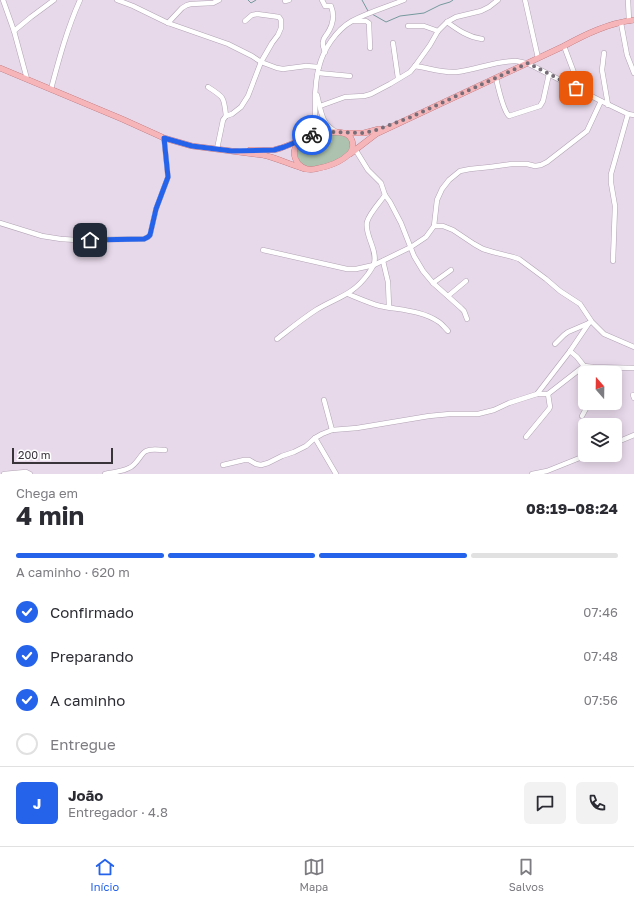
<!DOCTYPE html>
<html lang="pt">
<meta charset="utf-8">
<style>
:root{--surface:#fff;--page:#f2f2f3;--text:#2b2b33;--muted:#7c7c81;--line:#e1e1e2;--accent:#2563eb}
body{margin:0;font-family:"Golos Text",sans-serif;background:var(--page);color:var(--text);height:100vh;display:flex;flex-direction:column;font-size:15px;white-space:nowrap}
*{box-sizing:border-box;margin:0}
p{font-size:13px;color:var(--muted)}
.icon{flex:none;width:22px;height:22px;fill:none;stroke:currentColor;stroke-width:2;stroke-linecap:round;stroke-linejoin:round}
.map{position:relative;height:474px;overflow:hidden}
.sheet{display:flex;flex-direction:column;background:var(--surface);flex:1}
.sheet>*{flex:none}
.needle{width:26px;rotate:340deg}
.tools{position:absolute;left:578px;top:366px;display:grid;gap:8px}
.tools a{display:grid;place-items:center;width:44px;height:44px;border-radius:6px;background:var(--surface);box-shadow:0 2px 10px #0003;font-size:20px}
.scale{position:absolute;left:12px;bottom:10px;width:101px;box-sizing:border-box;padding-left:4px;border:2px solid #39333a;border-top:0;font-size:11px;line-height:14px;white-space:nowrap;color:#39333a;-webkit-text-stroke:3px #fff;paint-order:stroke}
.pin{position:absolute;display:grid;place-items:center;width:34px;height:34px;color:#fff;margin:-17px;border-radius:8px;box-shadow:0 2px 6px #0006}
.courier{position:absolute;display:grid;place-items:center;width:40px;height:40px;margin:-20px;border:3px solid #2563eb;border-radius:50%;background:#fff;color:#222;box-shadow:0 1px 5px #0007}
.summary em{font-style:normal;font-weight:700}
.summary div{display:flex;flex-direction:column-reverse}
.summary{display:flex;align-items:center;justify-content:space-between;height:68px;padding:0 16px}
h1{font-size:26px;font-weight:700;line-height:30px}
.bar{display:grid;grid-template-columns:repeat(4,1fr);gap:6px 4px;align-content:center;height:48px;padding:0 16px}
.bar i{height:5px;border-radius:3px;background:var(--line)}
.bar .on{background:var(--accent)}
.bar p{grid-column:span 4}
.line{display:flex;align-items:center;gap:10px;padding:0 16px;border-top:1px solid var(--line)}
.line div{flex:1}
.round{display:grid;place-items:center;flex:none;width:42px;height:42px;border-radius:6px;background:var(--page)}
ol{padding:0 16px;list-style:none}
li{display:flex;align-items:center;gap:12px;height:44px}
li p{margin-inline-start:auto}
li .icon{padding:4px;border-radius:50%;background:var(--accent);color:#fff;stroke-width:4}
li:last-child{color:var(--muted)}
li i{width:22px;height:22px;border:2px solid var(--line);border-radius:50%}
.tabs{display:flex;justify-content:space-around;align-items:center;height:56px;border-top:1px solid var(--line);background:var(--surface);font-size:11px;color:var(--muted)}
.tabs a{display:grid;justify-items:center;gap:2px}
.tabs .on{color:var(--accent)}
.map>svg:first-child{display:block}
.green{fill:#adc3af}
.lines{fill:none;stroke-linecap:round;stroke-linejoin:round}
.stream{stroke:#74999d;stroke-width:1}
.minor-casing{stroke:#b1a3b4;stroke-width:5.5}
.major-casing{stroke:#b0676d;stroke-width:6}
.minor{stroke:#fff;stroke-width:4.5}
.major{stroke:#f6b5b8;stroke-width:5.5}
.done{stroke:#766d78;stroke-width:4;stroke-dasharray:0 7.2}
.route{stroke:#2563eb;stroke-width:5}
</style>
<div class="map">
<svg width="634" height="474" viewBox="0 0 634 474">
<rect width="100%" height="100%" fill="#e8d9ea"/>
<path class="green" d="M321,136C328,136 336,134 343,136C346,137 349,139 350,142C355,156 317,171 306,167C296,162 294,147 303,141C308,138 315,137 321,136Z"/>
<g class="lines">
<g class="stream">
<polyline points="248,0 251,3 256,0"/>
<polyline points="362,0 368,11"/>
<polyline points="372,14 386,22 400,16 424,13 440,5 450,2 453,0"/>
</g>
<defs>
<g id="minor">
<polyline points="3,0 14,31 27,79"/>
<polyline points="117,0 133,6 168,23 228,44 252,56 261,62 277,68 283,69 306,66 319,67"/>
<path d="M322,0L325,6H331C335,16 333,25 327,34C325,37 323,38 323,42C322,45 324,49 325,52"/>
<polyline points="525,0 538,58"/>
<polyline points="628,0 629,21"/>
<polyline points="285,1 289,0"/>
<polyline points="353,21 366,21 369,23 370,48"/>
<path d="M447,22C458,30 468,37 482,39"/>
<polyline points="168,23 182,8 187,5 191,4 213,3 219,0"/>
<polyline points="621,23 627,55 634,73"/>
<polyline points="408,26 424,26 438,31"/>
<polyline points="14,31 31,17 54,0"/>
<polyline points="393,43 398,78"/>
<polyline points="564,46 576,78 576,88"/>
<polyline points="604,53 602,70 608,105"/>
<path d="M415,66C429,68 442,73 456,72C475,70 496,61 515,61C519,61 523,63 527,63L601,101L628,114L634,115"/>
<polyline points="318,73 350,76"/>
<path d="M496,78C498,87 503,110 509,116L540,106L543,101L549,74"/>
<path d="M208,87C224,97 224,97 226,116"/>
<path d="M51,89C59,59 67,29 80,0"/>
<path d="M317,95C321,110 321,125 337,132"/>
<polyline points="320,106 345,97 364,96 371,94 390,84 410,72 415,66 430,45 438,31 447,22 456,17 481,11 489,7 498,0"/>
<path d="M304,138C318,123 315,115 315,95C316,86 316,76 319,67C323,50 336,30 352,21C369,12 387,7 404,0"/>
<polyline points="217,149 223,120 226,116 232,114 241,107 248,96 261,62 272,43 278,35 281,28 281,20 279,17 272,16 257,14 252,15 245,21"/>
<polyline points="355,149 368,170 381,183 385,195 390,202 401,223 414,256 423,271 433,283 461,308 464,311 467,319"/>
<polyline points="0,223 42,236 61,239 77,240 144,239 148,237 150,235 156,209 168,177 164,138"/>
<polyline points="434,226 443,226 453,230 474,244 483,249 493,252 513,257 519,259 546,279 560,291 580,304 592,322 604,334 634,347"/>
<polyline points="263,250 347,269 356,269 374,265 411,247 426,237 434,226 437,200 442,189 449,180 460,171 470,169 490,167 512,164 527,164 535,166 541,165 547,162 587,131 601,101"/>
<polyline points="383,261 388,282 389,307"/>
<polyline points="613,261 615,206 611,183 611,174 628,114"/>
<polyline points="433,283 451,270"/>
<path d="M348,294C358,298 369,303 380,306C399,310 422,310 439,322C442,324 445,328 448,331"/>
<polyline points="448,296 466,281"/>
<path d="M277,339C290,329 302,319 316,310C337,297 352,296 368,274C370,271 373,267 374,264C378,250 364,234 367,222C369,214 380,202 385,195"/>
<polyline points="555,344 564,335 568,332 589,323"/>
<polyline points="570,351 577,357 584,366"/>
<polyline points="537,394 570,351 589,323"/>
<polyline points="633,395 634,398"/>
<polyline points="324,400 332,430"/>
<polyline points="582,416 589,403"/>
<polyline points="526,437 549,409 550,407 548,394"/>
<polyline points="315,438 336,474"/>
<polyline points="615,443 634,435"/>
<polyline points="223,465 244,460 249,460 256,464 261,465 268,463 282,456 294,452 306,446 315,438 322,434 332,430 357,428 429,416 450,414 478,414 494,410 509,403 537,394 548,394 584,366 593,367 634,368"/>
<polyline points="4,474 26,472 30,474"/>
<path d="M105,474C113,472 121,472 129,468C137,465 141,453 146,451C152,448 159,450 165,450"/>
<polyline points="532,474 547,471 587,455"/>
</g>
<g id="major">
<path d="M0,68L122,119L164,138L192,146L263,155C277,158 291,165 305,169"/>
<path d="M331,132C335,132 339,132 343,133C353,135 356,147 349,154C340,163 326,167 315,169C295,173 286,147 304,138C312,134 322,134 331,132Z"/>
<polyline points="344,133 364,133 379,129"/>
<polyline points="250,150 274,150 281,148 299,141"/>
<path d="M350,154L376,134L564,46C586,34 609,23 634,20"/>
</g>
</defs>
<use href="#minor" class="minor-casing"/>
<use href="#major" class="major-casing"/>
<use href="#minor" class="minor"/>
<use href="#major" class="major"/>
</g>
<g class="lines">
<polyline class="done" points="312,135 331,132 364,133 376,130 411,117 528,63 576,88"/>
<polyline class="route" points="90,240 144,239 148,237 150,235 156,209 168,177 164,138 192,146 232,151 274,150 284,147 299,141 304,138 312,135"/>
</g>
</svg>
<div class="tools">
<a><svg class="needle" viewBox="-14 -14 28 28"><path d="M0-13l5 13h-10z" fill="#e53935"/><path d="M0 13l5-13h-10z" fill="#7c7c81"/></svg></a>
<a><svg class="icon" aria-label="layers" viewBox="0 0 24 24"><path d="M12 4l9 5-9 5-9-5zM3 14l9 5 9-5"/></svg></a>
</div>
<div class="scale">200 m</div>
<div class="pin" style="left:576px;top:88px;background:#ea580c"><svg class="icon" aria-label="bag" viewBox="0 0 24 24"><path d="M5 8h14l-1 12H6zM9 8a3 3 0 0 1 6 0"/></svg></div>
<div class="pin" style="left:90px;top:240px;background:#1f2937"><svg class="icon" aria-label="home" viewBox="0 0 24 24"><path d="M3 11l9-7 9 7M6 9v11h12V9"/></svg></div>
<div class="courier" style="left:312px;top:135px"><svg class="icon" aria-label="bike" viewBox="0 0 24 24"><circle cx="6" cy="16" r="4"/><circle cx="18" cy="16" r="4"/><path d="M6 16l4-8h5l3 8M10 8l3 8H6M13 5h3"/></svg></div>
</div>
<section class="sheet">
<div class="summary"><div><h1>4 min</h1><p>Chega em</p></div><em>08:19–08:24</em></div>
<div class="bar"><i class="on"></i><i class="on"></i><i class="on"></i><i></i><p>A caminho · 620 m</p></div>
<ol>
<li><svg class="icon" aria-label="check" viewBox="0 0 24 24"><path d="M5 12l5 5 9-10"/></svg>Confirmado<p>07:46</p></li>
<li><svg class="icon" aria-label="check" viewBox="0 0 24 24"><path d="M5 12l5 5 9-10"/></svg>Preparando<p>07:48</p></li>
<li><svg class="icon" aria-label="check" viewBox="0 0 24 24"><path d="M5 12l5 5 9-10"/></svg>A caminho<p>07:56</p></li>
<li><i></i>Entregue</li>
</ol>
<div class="line" style="height:72px"><b class="round" style="background:var(--accent);color:#fff">J</b><div><b>João</b><p>Entregador · 4.8</p></div><a class="round"><svg class="icon" aria-label="chat" viewBox="0 0 24 24"><path d="M4 5h16v11H9l-5 4z"/></svg></a><a class="round"><svg class="icon" aria-label="phone" viewBox="0 0 24 24"><path d="M5 4h4l2 5-3 2q2 4 5 5l2-3 5 2v4C11 20 4 13 5 4z"/></svg></a></div>
</section>
<nav class="tabs">
<a class="on"><svg class="icon" aria-label="home" viewBox="0 0 24 24"><path d="M3 11l9-7 9 7M6 9v11h12V9"/></svg>Início</a>
<a><svg class="icon" aria-label="map" viewBox="0 0 24 24"><path d="M3 6l6-2 6 2 6-2v14l-6 2-6-2-6 2zM9 4v14M15 6v14"/></svg>Mapa</a>
<a><svg class="icon" aria-label="saved" viewBox="0 0 24 24"><path d="M7 4h10v16l-5-4-5 4z"/></svg>Salvos</a>
</nav>
